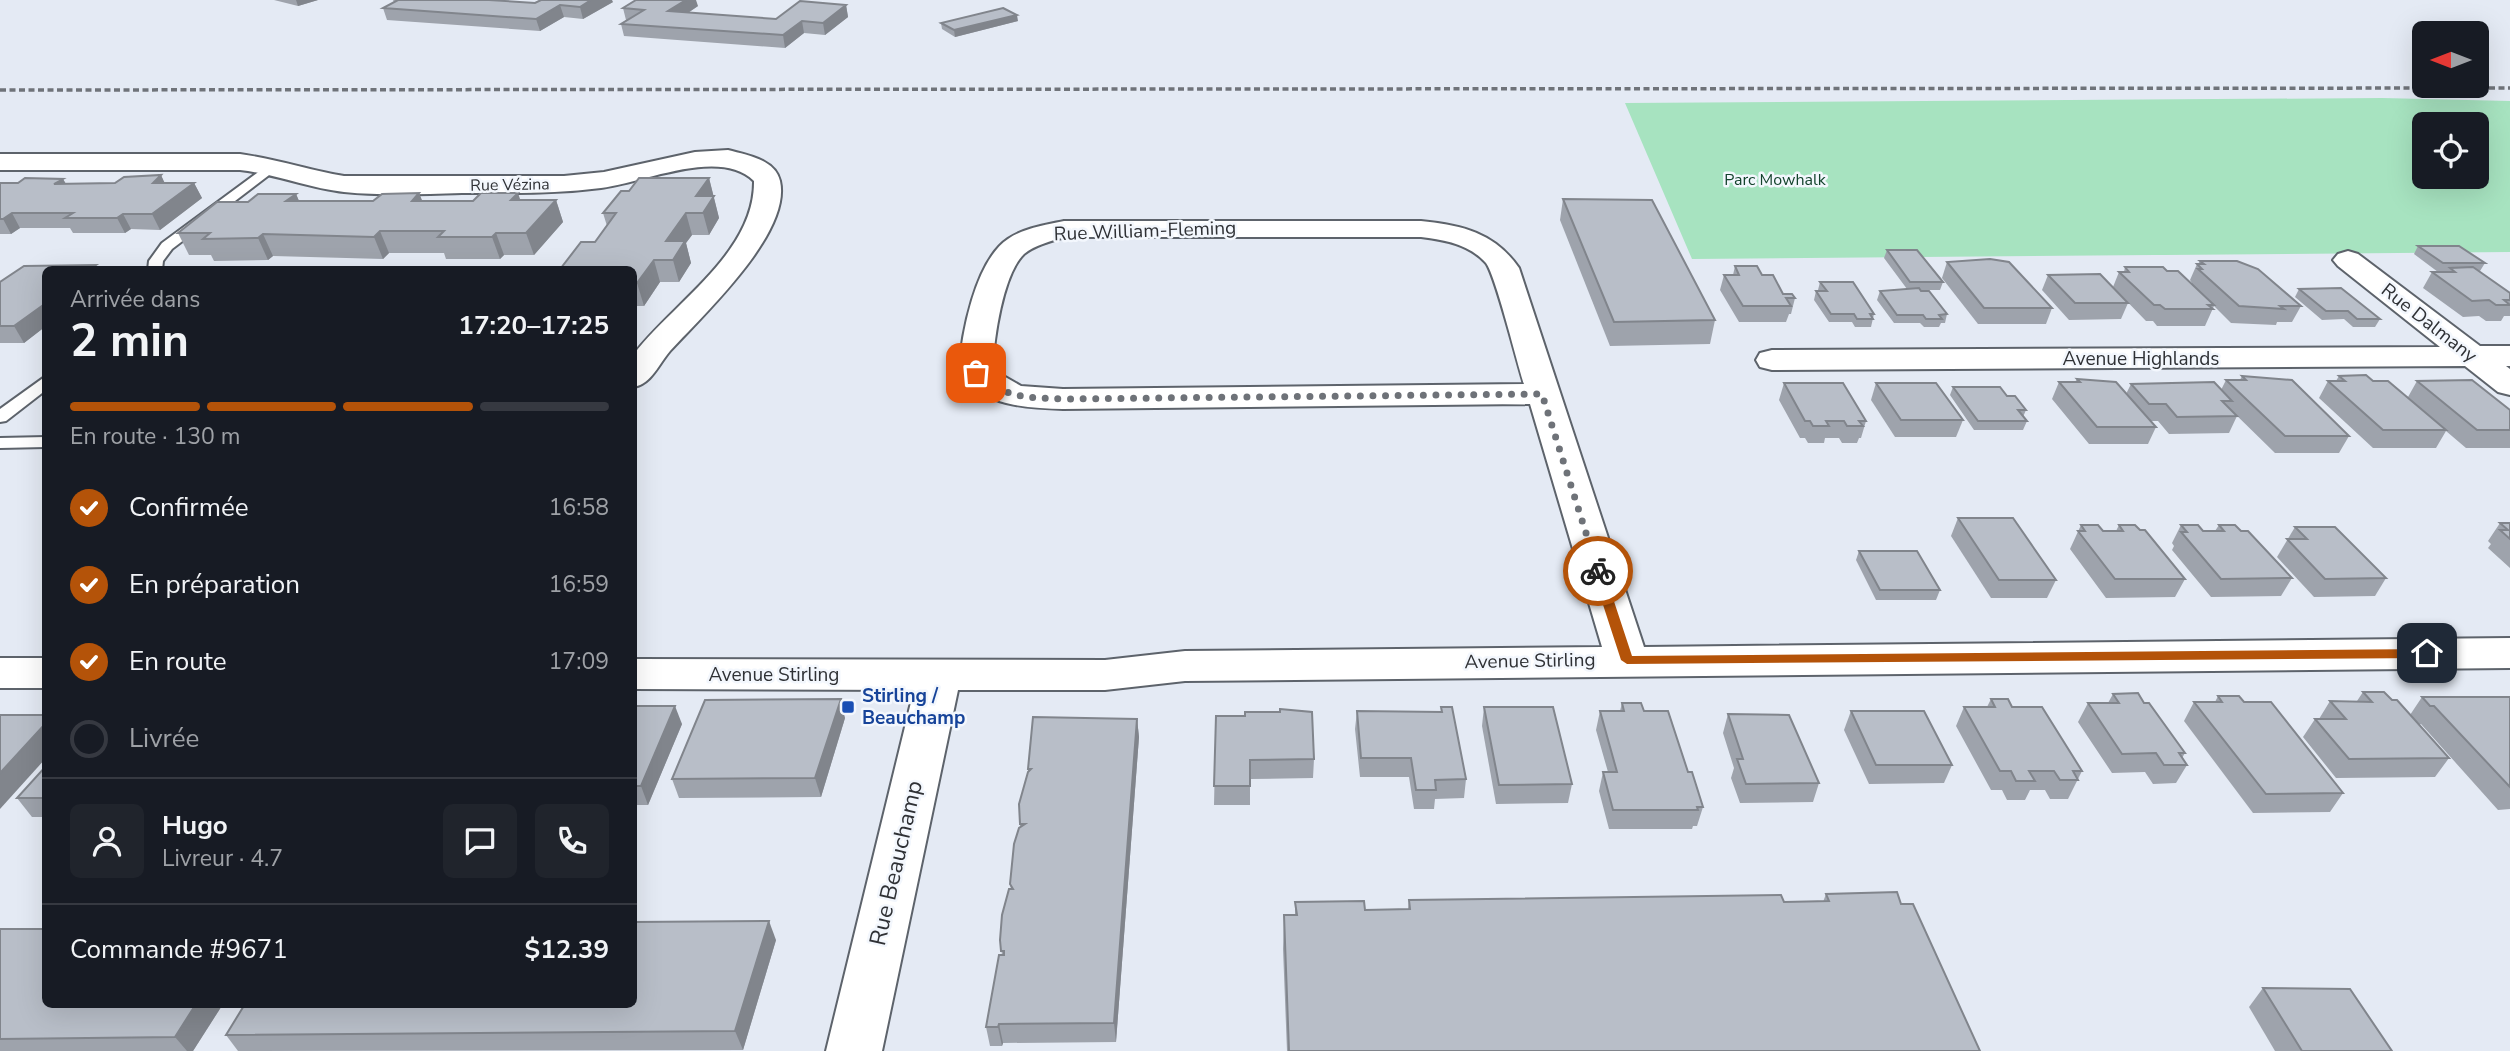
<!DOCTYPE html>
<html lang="fr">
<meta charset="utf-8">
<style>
:root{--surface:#171b24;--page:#20242c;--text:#f1f3f6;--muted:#9ea1a6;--line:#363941;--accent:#b45309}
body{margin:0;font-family:"Nunito Sans",sans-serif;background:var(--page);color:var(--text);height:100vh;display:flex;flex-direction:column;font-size:26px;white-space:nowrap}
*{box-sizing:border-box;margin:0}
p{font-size:23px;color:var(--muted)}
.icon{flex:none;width:38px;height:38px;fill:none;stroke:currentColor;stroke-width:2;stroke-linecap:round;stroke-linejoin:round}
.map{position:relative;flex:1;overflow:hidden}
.panel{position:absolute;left:42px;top:266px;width:595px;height:742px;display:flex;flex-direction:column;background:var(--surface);border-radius:10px;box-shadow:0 7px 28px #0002}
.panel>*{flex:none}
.needle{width:46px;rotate:270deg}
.buttons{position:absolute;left:2412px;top:21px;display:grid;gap:14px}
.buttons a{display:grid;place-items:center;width:77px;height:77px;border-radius:10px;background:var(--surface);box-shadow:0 7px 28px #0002;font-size:35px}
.pin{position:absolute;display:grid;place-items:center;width:60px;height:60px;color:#fff;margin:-30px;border-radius:14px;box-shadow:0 4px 10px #0006}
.courier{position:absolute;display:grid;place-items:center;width:70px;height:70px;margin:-35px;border:5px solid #b45309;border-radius:50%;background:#fff;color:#222;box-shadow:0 2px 9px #0007}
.head em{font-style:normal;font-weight:700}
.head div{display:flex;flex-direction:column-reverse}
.head{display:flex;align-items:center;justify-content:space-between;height:119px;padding:0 28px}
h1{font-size:46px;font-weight:700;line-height:52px}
.bar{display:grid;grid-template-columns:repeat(4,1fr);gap:10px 7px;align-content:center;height:84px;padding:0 28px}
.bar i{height:9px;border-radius:5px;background:var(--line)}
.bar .selected{background:var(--accent)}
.bar p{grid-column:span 4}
.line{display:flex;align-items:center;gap:18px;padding:0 28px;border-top:2px solid var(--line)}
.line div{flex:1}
.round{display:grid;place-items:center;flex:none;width:74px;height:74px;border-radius:10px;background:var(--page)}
ol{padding:0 28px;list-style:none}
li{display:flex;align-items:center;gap:21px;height:77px}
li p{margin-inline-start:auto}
li .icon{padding:7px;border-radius:50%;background:var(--accent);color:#fff;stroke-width:4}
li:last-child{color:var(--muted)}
li i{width:38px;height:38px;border:4px solid var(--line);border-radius:50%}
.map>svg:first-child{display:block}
.green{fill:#a7e3c0;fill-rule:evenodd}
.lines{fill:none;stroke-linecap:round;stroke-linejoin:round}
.lane-casing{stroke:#5d636b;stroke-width:4}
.street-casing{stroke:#5d636b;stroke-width:4}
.lane{fill:#fff;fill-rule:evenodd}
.street{fill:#fff;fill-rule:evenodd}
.rail{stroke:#6f7379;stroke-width:3.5;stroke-dasharray:6 3.5;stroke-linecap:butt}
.wall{fill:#9ea3ac}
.shaded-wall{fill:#81858c}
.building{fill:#b8bec8;stroke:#81858c;stroke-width:2}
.route{fill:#b45309}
.done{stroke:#6e7278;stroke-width:7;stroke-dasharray:0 12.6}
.transit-dot{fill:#1a4fb4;stroke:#f3f7fd;stroke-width:2.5}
.labels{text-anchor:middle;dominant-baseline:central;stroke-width:5;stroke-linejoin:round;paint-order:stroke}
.far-park-label{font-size:16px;fill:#13432c;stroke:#f3f7fd}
.far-street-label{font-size:16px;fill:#2f3135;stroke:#f3f7fd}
.street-label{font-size:19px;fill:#2f3135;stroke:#f3f7fd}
.transit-label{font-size:19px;font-weight:bold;fill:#164399;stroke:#f3f7fd;text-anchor:start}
.near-street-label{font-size:23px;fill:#2f3135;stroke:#f3f7fd}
</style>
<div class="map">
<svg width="2510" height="1051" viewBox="0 0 2510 1051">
<rect width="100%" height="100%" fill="#e4eaf4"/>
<path class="green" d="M2382,98L2510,101V252L1692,259L1625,103ZM2424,124H2476V177H2424Z"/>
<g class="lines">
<defs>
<g id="lane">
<polygon points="272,162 279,166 277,169 172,249 163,261 162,270 148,270 149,261 162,243"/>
<polygon points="46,376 46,390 6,421 0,422 0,409"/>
<polygon points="46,437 46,447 0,448 0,438"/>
</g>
<g id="street">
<path d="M728,150C746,155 775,159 780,181C792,233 702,316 670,351C658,365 652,383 634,387V354C673,303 755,253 754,181C720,147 643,183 601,188C555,194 508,193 462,193C423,194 383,196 344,192C308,188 276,174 240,170H0V154H240C276,159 309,170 344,176H564L604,172L695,152Z"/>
<path d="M1064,221H1421C1462,225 1495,233 1519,268L1644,647L2510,638V668L1185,681L1105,690H958L882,1051H826L914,690L634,689V659L1105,660L1185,651L1602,647L1530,404L1063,409C1027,408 982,406 959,373C961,336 975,261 1008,239C1024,228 1045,225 1064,221ZM1065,237H1421C1445,240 1469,244 1486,263C1496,276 1517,363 1524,384L1063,389L1021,386L993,370C993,341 1003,274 1024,254C1035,245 1051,241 1065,237Z"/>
<polygon points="2348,251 2358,254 2480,346 2510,346 2510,366 2506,366 2510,369 2510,395 2498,392 2465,366 1772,370 1760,367 1756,360 1760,353 1772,350 2440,347 2338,266 2333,260 2338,254"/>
<rect x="0" y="658" width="46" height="30"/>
</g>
</defs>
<use href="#lane" class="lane-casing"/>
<use href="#street" class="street-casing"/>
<use href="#lane" class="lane"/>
<use href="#street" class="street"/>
<polyline class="rail" points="0,90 2510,88"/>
</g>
<g class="wall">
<polygon points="274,0 318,0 298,6"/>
<polygon points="393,0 489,0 535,3 613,2 583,19 564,17 540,31 387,20 383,8 394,2"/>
<polygon points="846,5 848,17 825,35 804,33 785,48 624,36 621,24 626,20 623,8 698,6 688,13 776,19"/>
<polygon points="1018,21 955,37 942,29 941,23"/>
<polygon points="161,175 164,183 194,183 202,198 160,230 131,229 125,233 73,233 70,228 20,228 11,234 0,234 0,183 18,183 63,179 66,184 115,183"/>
<polygon points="709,178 719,218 709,235 692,235 686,243 691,263 679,282 660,282 644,306 634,306 634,270 562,270 561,268 595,242 607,226 603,213 629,191"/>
<polygon points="419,193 422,201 556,200 563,222 534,255 504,255 500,259 446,259 444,253 389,253 383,259 273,256 268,260 214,261 211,255 189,255 178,233 296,194 299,201 373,201"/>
<polygon points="1563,199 1715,320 1710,344 1610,346 1560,220"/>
<polygon points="2418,246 2485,263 2480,271 2479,271 2510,293 2510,316 2504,316 2501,321 2486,321 2479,316 2463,317 2423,288 2432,272 2438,272 2414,254"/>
<polygon points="1887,250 1943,282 1940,290 1920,290 1947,314 1945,323 1941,323 1939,327 1924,327 1920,323 1894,323 1877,300 1880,291 1907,289 1884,258"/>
<polygon points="2200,261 2301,306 2292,322 2277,322 2276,325 2231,323 2214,306 2205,326 2157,326 2153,321 2146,321 2113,287 2119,272 2124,272 2125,267 2167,271 2192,284 2192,283 2190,280 2197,264 2198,264"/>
<polygon points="1947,262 2052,308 2046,324 1978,324 1942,278"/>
<polygon points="96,265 98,270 46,270 46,326 24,343 0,343 0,282 24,266"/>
<polygon points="1735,266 1762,275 1783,294 1795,298 1791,314 1789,314 1786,322 1739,322 1720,290 1724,275 1733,275"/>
<polygon points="2048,275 2128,303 2121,319 2069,320 2042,290"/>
<polygon points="1820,282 1874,314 1871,327 1855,327 1852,322 1829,322 1814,300 1816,291 1819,291 1818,290"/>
<polygon points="2299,289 2380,319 2375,327 2353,327 2344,319 2322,320 2295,297"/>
<polygon points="2242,376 2349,436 2339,453 2275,453 2229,408 2237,416 2229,433 2169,434 2158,421 2151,421 2156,427 2148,444 2089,444 2052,399 2059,382 2075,382 2077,379 2126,394 2131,384 2221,390 2226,380 2240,380"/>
<polygon points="2339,376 2373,381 2408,397 2417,381 2510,410 2510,448 2466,448 2446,431 2436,448 2373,448 2319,398 2328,381 2336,381"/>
<polygon points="1784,383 1866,421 1861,438 1859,438 1857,443 1842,443 1839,438 1825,438 1824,443 1808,443 1805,438 1800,438 1779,400"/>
<polygon points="1876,383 1963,420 1956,437 1895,437 1871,400"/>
<polygon points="1953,387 2007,396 2026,410 2023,417 2027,421 2023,430 1974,430 1950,395"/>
<polygon points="1958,518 2056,580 2047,598 1991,598 1951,536"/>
<polygon points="2500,523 2510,523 2510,568 2488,548 2491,544 2488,541"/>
<polygon points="2081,525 2103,531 2116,531 2119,525 2140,530 2185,579 2175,597 2106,598 2070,549"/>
<polygon points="2181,525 2203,531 2215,531 2219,525 2292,578 2281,596 2211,597 2172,550 2174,546 2172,543"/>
<polygon points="2295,527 2386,578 2375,596 2314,597 2277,557"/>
<polygon points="1859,551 1940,590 1936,600 1876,600 1856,560"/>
<polygon points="2363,692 2392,700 2410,715 2422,697 2510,697 2510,809 2498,810 2421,724 2419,725 2449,758 2435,777 2336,778 2303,737 2315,719 2319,719 2330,701 2357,701"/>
<polygon points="2113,694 2185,753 2182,758 2187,765 2176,783 2153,784 2145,772 2112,773 2078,722 2088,703 2108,703"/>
<polygon points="2218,696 2244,702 2343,793 2330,812 2253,813 2184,721 2194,702 2215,702"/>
<polygon points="1991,699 2012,707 2082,771 2068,799 2050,799 2045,790 2030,790 2025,800 2007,800 2002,790 1991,790 1956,726 1964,707 1987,707"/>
<polygon points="1622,703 1644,711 1688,772 1703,807 1697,826 1693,826 1692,829 1609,829 1599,791 1603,772 1608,772 1596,730 1600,711 1620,711"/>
<polygon points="634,706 682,724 648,805 634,805"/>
<polygon points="1441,707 1466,779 1464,798 1435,799 1434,809 1414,809 1409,777 1360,777 1355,729 1357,711 1441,712"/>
<polygon points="1484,707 1572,784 1568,803 1496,804 1482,726"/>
<polygon points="1851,711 1952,765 1944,783 1869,784 1844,730"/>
<polygon points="1728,714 1819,783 1813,802 1740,803 1731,778 1734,768 1723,733"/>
<polygon points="1216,716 1314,759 1313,778 1250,779 1250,805 1214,805"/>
<polygon points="845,718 821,797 679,798 672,779"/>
<polygon points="1137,719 1139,737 1116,1042 1003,1043 1002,1046 990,1046 986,1027 1002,955 1000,940 1011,889 1010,884 1020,827 1019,804 1028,771 1028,769"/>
<polygon points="46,766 46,817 32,817 17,798"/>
<polygon points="1826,894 1901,904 1980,1051 1287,1051 1283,949 1284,915 1295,915 1295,902 1365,910 1408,909 1409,900 1823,902"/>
<polygon points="0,929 223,1004 193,1051 0,1051"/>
<polygon points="776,940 743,1050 238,1051 226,1035"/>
<polygon points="2263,988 2392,1051 2275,1051 2249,1007"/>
</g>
<g class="shaded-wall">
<polygon points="296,0 318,0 298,6"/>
<polygon points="591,0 612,0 613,2 583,19 580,7"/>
<polygon points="686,0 696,0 698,6 671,24 668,11"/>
<polygon points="560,5 564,17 540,31 536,19"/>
<polygon points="846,5 848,17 825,35 823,23"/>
<polygon points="1017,15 1018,21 955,37 954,30"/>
<polygon points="802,21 804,33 785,48 783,35"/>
<polygon points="161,175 168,190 153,183"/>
<polygon points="709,178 719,218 709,235 703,213 696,196"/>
<polygon points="63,179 71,193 54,184"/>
<polygon points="194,183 202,198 160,230 152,214"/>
<polygon points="419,193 428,215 412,201"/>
<polygon points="518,193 525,214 511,200"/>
<polygon points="296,194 305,215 286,201"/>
<polygon points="556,200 563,222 534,255 526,233"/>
<polygon points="12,213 20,228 11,234 3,219"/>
<polygon points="686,213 692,235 686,243 691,263 679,282 673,260 666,241"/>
<polygon points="123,214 131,229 125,233 117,218"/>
<polygon points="380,231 389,253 383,259 374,237"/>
<polygon points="496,233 504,255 500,259 492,237"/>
<polygon points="263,234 273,256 268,260 258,238"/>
<polygon points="654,260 660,282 644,306 637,283"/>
<polygon points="96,265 98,270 89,270"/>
<polygon points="46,303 46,326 24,343 14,326"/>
<polygon points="841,699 845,718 821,797 815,778"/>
<polygon points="675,706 682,724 648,805 641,786"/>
<polygon points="1137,719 1139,737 1116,1042 1114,1023"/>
<polygon points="46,723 46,758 0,809 0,773"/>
<polygon points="769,921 776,940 743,1050 735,1031"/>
<polygon points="196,1004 223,1004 193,1051 187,1051 175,1037"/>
<polygon points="999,1024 1003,1043 1002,1046 998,1027"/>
</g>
<g class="building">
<polygon points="398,0 489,0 535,3 541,0 591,0 580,7 560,5 536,19 383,8"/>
<polygon points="636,0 686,0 668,11 776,19 800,1 846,5 823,23 802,21 783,35 621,24 644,10 623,8"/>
<polygon points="1003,8 1017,15 954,30 941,23"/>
<polygon points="161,175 153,183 194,183 152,214 123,214 117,218 65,218 73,213 12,213 3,219 0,219 0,183 18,183 25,178 63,179 54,184 115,183 124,177"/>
<polygon points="639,178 709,178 696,196 714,196 703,213 686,213 666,241 685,241 673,260 654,260 637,283 634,283 634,270 569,270 570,268 561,268 581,242 595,242 616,213 603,213 621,191 629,191"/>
<polygon points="419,193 412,201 473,201 481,193 518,193 511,200 556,200 526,233 496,233 492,237 438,237 444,231 380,231 374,237 263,234 258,238 203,239 210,233 178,233 217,202 248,202 258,194 296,194 286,201 373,201 382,194"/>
<polygon points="1563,199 1652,200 1715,320 1614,322"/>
<polygon points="2418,246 2459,246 2485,263 2443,263"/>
<polygon points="1887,250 1917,250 1943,282 1910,282"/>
<polygon points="1990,259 2009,262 2052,308 1984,308 1947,262"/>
<polygon points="2200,261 2237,261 2258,269 2301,306 2280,306 2284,309 2239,306 2198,269 2202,269 2197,264 2204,264"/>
<polygon points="96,265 89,270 46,270 46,303 14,326 0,326 0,282 24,266"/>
<polygon points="1735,266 1757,266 1762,275 1773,275 1783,294 1792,294 1795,298 1786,298 1791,306 1743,306 1724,275 1739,275"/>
<polygon points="2125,267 2163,267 2167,271 2178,271 2214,305 2208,305 2213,309 2165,309 2160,305 2154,305 2119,272 2129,272"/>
<polygon points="2473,267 2510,293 2510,300 2504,300 2510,305 2496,305 2489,300 2472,301 2432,272 2455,272 2450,268"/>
<polygon points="2100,274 2128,303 2075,303 2048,275"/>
<polygon points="1820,282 1853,282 1874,314 1870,314 1873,319 1857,319 1854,314 1831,314 1816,291 1827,291"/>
<polygon points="1919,288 1921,291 1929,291 1947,314 1939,315 1942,319 1926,319 1923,315 1897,315 1880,291"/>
<polygon points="2341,288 2380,319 2357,319 2348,311 2326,311 2299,289"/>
<polygon points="2366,375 2373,381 2388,381 2446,430 2383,430 2328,381 2345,381 2339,376"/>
<polygon points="2242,376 2292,380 2349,436 2285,436 2226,380 2246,380"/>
<polygon points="2077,379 2116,382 2156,427 2097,427 2059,382 2080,382"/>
<polygon points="2472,380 2510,410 2510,430 2477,430 2417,381"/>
<polygon points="2214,382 2232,401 2222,401 2237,416 2177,417 2166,404 2149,404 2131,384"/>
<polygon points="1784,383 1843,383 1866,421 1859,421 1863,426 1847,426 1844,421 1826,421 1829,426 1813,426 1810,421 1805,421"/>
<polygon points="1876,383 1936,383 1963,420 1901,420"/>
<polygon points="1953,387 2000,387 2007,396 2015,396 2026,410 2018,410 2027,421 1978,421"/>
<polygon points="1958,518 2013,518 2056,580 1999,580"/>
<polygon points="2500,523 2510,523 2510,539 2500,530 2508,530"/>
<polygon points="2081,525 2098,525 2103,531 2123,531 2119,525 2135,525 2140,530 2145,530 2185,579 2115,579 2078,531 2085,531"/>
<polygon points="2181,525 2198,525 2203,531 2224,531 2219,525 2235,525 2241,531 2248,531 2292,578 2221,579 2181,532 2187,532"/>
<polygon points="2295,527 2335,527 2386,578 2325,579 2287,539 2307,539"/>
<polygon points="1859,551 1917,551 1940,590 1880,590"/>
<polygon points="2363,692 2384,692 2392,700 2397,700 2449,758 2349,759 2315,719 2346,719 2330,701 2372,702"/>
<polygon points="2138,693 2144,703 2149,703 2185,753 2179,753 2187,765 2164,765 2156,753 2122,754 2088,703 2119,703 2113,694"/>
<polygon points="2218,696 2239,696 2244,702 2271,702 2343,793 2266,794 2194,702 2222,702"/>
<polygon points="2422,697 2510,697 2510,787 2434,706 2430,706"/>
<polygon points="841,699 815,778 672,779 705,700"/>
<polygon points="1991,699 2008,699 2012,707 2042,707 2082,771 2073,771 2078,780 2060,780 2054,771 2029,771 2035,781 2016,781 2011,771 2000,771 1964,707 1995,707"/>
<polygon points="1622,703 1641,703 1644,711 1668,711 1688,772 1692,772 1703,807 1697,807 1698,810 1613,810 1603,772 1617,772 1600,711 1624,711"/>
<polygon points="634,706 675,706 641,786 634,786"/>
<polygon points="1441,707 1452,707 1466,779 1435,780 1436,790 1416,790 1411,758 1361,758 1357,711 1442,712"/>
<polygon points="1484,707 1553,707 1572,784 1499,785"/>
<polygon points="1280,709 1312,712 1314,759 1250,760 1250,786 1214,786 1216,716 1245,716 1245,712 1280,712"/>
<polygon points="1851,711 1924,711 1952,765 1876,765"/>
<polygon points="1728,714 1789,715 1819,783 1746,784 1737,759 1743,759"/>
<polygon points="0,715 46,715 46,723 0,773"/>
<polygon points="1033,717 1137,719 1114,1023 999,1024 998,1027 986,1027 999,955 1004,955 1004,951 1001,951 1000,940 1002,915 1009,889 1013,889 1010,884 1014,844 1019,828 1025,824 1020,824 1019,804 1028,772 1031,769 1028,769"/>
<polygon points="46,766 46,798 17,798"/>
<polygon points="1897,892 1901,904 1913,904 1980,1051 1289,1051 1284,915 1297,915 1295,902 1364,901 1365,910 1410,909 1409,900 1781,895 1784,902 1829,901 1826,894"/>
<polygon points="769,921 735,1031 226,1035 245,1004 634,1004 634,922"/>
<polygon points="0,929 46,929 46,1004 196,1004 175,1037 0,1039"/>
<polygon points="2263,988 2350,989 2392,1051 2302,1051"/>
</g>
<polygon class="route" points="1598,567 1604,571 1632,656 2427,649 2434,653 2427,658 1627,664 1621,660 1592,571"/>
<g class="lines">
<path class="done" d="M976,373C1007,399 1024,397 1063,399L1542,394L1598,571"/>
</g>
<rect class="transit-dot" x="841" y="700" width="14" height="14" rx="3.5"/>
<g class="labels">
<g class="far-park-label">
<text x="1775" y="180">Parc Mowhalk</text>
</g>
<g class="far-street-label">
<text transform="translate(510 185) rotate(-1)">Rue Vézina</text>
</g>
<g class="street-label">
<text transform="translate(1145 231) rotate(-2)">Rue William-Fleming</text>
<text transform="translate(2429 323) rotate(38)">Rue Dalmany</text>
<text x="2141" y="359">Avenue Highlands</text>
<text transform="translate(1530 661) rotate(-1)">Avenue Stirling</text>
<text x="774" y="675">Avenue Stirling</text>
</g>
<g class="transit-label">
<text x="862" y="696">Stirling /<tspan x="862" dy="22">Beauchamp</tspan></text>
</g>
<g class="near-street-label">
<text transform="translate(896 863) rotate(-77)">Rue Beauchamp</text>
</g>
</g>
</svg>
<div class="buttons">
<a><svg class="needle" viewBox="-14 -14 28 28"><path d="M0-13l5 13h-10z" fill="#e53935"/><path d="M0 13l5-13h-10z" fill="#9ea1a6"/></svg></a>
<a><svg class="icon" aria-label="locate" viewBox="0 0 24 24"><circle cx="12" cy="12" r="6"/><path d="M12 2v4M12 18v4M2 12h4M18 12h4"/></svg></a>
</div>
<div class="pin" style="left:976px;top:373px;background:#ea580c"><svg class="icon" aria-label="bag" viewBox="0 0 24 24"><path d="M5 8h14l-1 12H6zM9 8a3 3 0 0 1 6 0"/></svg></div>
<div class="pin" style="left:2427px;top:653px;background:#1f2937"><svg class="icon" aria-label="home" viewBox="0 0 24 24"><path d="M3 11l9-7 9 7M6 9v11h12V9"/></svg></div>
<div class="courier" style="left:1598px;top:571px"><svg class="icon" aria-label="bike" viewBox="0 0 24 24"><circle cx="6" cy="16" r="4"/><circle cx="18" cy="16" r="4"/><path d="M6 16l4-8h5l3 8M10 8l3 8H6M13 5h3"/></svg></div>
<section class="panel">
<div class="head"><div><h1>2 min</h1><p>Arrivée dans</p></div><em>17:20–17:25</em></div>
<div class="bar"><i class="selected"></i><i class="selected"></i><i class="selected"></i><i></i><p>En route · 130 m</p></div>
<ol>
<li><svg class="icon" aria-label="check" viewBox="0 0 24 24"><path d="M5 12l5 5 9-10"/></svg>Confirmée<p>16:58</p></li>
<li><svg class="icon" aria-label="check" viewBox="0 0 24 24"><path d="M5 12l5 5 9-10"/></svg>En préparation<p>16:59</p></li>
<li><svg class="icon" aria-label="check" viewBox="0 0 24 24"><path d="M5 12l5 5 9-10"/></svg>En route<p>17:09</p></li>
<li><i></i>Livrée</li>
</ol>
<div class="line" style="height:126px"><a class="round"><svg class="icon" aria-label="person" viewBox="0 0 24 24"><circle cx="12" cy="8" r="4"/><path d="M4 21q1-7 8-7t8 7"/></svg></a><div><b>Hugo</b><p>Livreur · 4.7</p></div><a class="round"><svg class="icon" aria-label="chat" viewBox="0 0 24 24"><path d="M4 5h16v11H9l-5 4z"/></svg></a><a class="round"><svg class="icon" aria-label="phone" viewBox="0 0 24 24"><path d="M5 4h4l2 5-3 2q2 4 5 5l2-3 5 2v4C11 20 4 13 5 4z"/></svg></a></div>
<div class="line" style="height:91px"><div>Commande #9671</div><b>$12.39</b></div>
</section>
</div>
